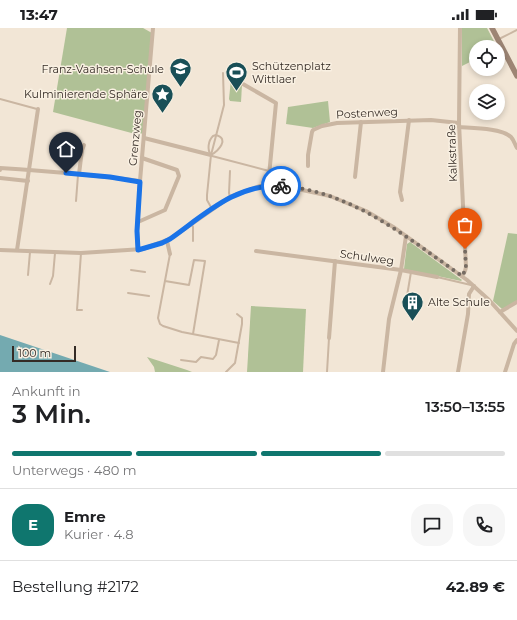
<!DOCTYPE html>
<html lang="de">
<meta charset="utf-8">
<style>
:root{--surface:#fff;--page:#f6f6f6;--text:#202124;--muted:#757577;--line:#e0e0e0;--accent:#0f766e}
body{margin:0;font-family:Montserrat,sans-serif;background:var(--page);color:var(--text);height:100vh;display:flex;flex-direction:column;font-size:15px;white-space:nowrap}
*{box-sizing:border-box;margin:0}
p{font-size:13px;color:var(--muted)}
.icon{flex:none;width:22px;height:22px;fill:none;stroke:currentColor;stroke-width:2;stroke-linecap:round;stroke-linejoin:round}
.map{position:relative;height:344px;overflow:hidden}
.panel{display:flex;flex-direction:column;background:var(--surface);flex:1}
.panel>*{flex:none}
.tools{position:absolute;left:469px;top:12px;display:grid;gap:8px}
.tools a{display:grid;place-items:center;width:36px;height:36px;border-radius:50%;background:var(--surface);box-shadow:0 2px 6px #0003;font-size:20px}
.scale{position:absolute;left:12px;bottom:10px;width:64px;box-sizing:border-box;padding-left:4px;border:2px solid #342b25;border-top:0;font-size:11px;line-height:14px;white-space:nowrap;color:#342b25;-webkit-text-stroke:3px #f9f0e2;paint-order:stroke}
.pin{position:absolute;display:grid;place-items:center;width:34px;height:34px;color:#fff;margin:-41px -17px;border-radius:50% 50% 50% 0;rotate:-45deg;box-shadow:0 0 4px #0007}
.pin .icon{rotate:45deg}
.courier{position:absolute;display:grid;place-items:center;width:40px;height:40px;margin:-20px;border:3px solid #1a73e8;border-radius:50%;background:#fff;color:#222;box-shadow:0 1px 5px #0007}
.head em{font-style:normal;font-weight:600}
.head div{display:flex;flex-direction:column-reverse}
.head{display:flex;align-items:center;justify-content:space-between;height:68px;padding:0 12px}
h1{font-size:26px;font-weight:600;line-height:30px}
.bar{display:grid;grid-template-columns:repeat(4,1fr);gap:6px 4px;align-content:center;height:48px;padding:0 12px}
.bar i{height:5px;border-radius:3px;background:var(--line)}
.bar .selected{background:var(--accent)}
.bar p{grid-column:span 4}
.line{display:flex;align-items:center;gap:10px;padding:0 12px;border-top:1px solid var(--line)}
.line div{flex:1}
.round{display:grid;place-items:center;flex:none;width:42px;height:42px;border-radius:16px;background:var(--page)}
.status{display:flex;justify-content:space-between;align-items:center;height:28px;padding:0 20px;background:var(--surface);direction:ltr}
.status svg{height:11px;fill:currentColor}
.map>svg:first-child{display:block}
.green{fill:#b0c196}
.water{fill:#74aab0}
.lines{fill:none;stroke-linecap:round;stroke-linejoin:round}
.service{stroke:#cab6a2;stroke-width:2}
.minor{stroke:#cab6a2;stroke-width:4}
.secondary{stroke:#9d8574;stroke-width:5.5}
.done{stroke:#766c63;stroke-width:4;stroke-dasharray:0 7.2}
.route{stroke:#1a73e8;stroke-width:5}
.labels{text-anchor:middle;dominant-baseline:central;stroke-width:3;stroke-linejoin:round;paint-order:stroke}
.poi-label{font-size:11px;fill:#342b25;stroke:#f9f0e2;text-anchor:start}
.street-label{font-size:11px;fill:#342b25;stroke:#f9f0e2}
</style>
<div class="status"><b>13:47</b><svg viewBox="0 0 49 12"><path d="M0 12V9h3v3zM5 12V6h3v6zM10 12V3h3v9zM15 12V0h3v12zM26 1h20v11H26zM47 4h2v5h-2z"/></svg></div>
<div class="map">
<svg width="517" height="344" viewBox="0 0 517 344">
<rect width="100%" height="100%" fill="#f2e6d6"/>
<g class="green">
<polygon points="67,0 143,0 152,5 144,104 139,107 53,84"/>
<polygon points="462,0 487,0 497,19 476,19 476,31 462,38"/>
<polygon points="231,51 242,57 241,74 230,73 229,71"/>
<polygon points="328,73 330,94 313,100 286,96 288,79"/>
<polygon points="508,205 517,206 517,273 502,281 493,273"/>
<polygon points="410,214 462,252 461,253 404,241 407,216"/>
<polygon points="251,278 306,281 303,344 247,344"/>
<polygon points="147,329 187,342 192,344 155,344 154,339"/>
</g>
<polygon class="water" points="0,307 110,344 0,344"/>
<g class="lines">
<g class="service">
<polyline points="499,11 517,2"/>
<polyline points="0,71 37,81"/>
<path d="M216,107C230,111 218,123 211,127C207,122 208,113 213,108Z"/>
<polyline points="212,128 269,143"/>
<polyline points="230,169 229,165 230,143"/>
<polyline points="76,173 78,147"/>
<polyline points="212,181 207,172 207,167 211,127 224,77 223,45"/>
<polyline points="192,197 193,199 193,213"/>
<polyline points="81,225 77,282 82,282"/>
<polyline points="170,226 158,290 160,296 163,298 182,304 239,315"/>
<polyline points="131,242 145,244"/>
<polyline points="28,247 30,224"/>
<polyline points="437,249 471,257"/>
<polyline points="165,253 189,257 194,232 205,233 193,306"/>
<polyline points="50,256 53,248 55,225"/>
<polyline points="128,265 149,268"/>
<polyline points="406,274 411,244"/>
<polyline points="181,332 196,334 201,329 213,331 216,327 219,312"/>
<polyline points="226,344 235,335 242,296 242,290 237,286"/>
<polyline points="327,344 329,310"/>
</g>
<g class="minor">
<polyline points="460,0 459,95 466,239 465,243 462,248"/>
<polyline points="243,56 276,75 268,158"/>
<path d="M459,99C472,100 502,100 511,109C514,112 515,117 517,120"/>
<polyline points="144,110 211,127"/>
<polyline points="308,138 308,127 312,104 313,102 322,98 337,95 431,92 459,95"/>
<path d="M0,142V140C47,143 94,147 140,153"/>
<polyline points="79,146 82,122 84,117"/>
<polyline points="355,149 361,94"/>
<polyline points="0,150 28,153"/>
<polyline points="402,172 400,164 409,92"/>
<polyline points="138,194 165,182 179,148 177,142 142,130"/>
<polyline points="167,213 170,226"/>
<polyline points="0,222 81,225 143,221 170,211 230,169 260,158 284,158 330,168 366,183 395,200 467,252 489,272 517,303"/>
<polyline points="17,222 38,81"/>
<polyline points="138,222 137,203 140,153 153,0"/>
<polyline points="256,223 401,242 437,249"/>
<polyline points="500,284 517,274"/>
<polyline points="329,310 335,233"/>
<polyline points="383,344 389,291 401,242 406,208"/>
<polyline points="458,344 468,286 469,266 474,258"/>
<polyline points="505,344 514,316 517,312"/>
</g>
<polyline class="secondary" points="492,0 517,48"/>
</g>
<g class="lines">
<path class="done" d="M281,158C352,163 406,209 462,248L466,241L465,221"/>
<path class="route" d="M66,145L110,149L140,154L137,203L138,222L162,215L170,211C204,187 237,155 281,158"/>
</g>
<defs>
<symbol id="school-pin" viewBox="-11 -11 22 30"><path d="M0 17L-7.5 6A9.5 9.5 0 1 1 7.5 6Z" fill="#194f57" stroke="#f9f0e2"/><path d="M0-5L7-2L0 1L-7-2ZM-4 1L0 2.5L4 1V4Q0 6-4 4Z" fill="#fff"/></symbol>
<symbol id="stadium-pin" viewBox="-11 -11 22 30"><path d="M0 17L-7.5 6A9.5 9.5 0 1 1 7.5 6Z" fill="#194f57" stroke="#f9f0e2"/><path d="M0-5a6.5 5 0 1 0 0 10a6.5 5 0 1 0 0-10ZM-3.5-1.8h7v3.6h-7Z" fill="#fff"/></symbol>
<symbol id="sight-pin" viewBox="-11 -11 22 30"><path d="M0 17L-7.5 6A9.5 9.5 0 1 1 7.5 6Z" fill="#194f57" stroke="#f9f0e2"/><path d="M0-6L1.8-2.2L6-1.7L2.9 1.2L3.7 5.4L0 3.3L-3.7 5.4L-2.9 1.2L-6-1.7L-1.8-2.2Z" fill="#fff"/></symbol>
<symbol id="building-pin" viewBox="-11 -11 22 30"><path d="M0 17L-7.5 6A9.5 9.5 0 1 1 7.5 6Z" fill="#194f57" stroke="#f9f0e2"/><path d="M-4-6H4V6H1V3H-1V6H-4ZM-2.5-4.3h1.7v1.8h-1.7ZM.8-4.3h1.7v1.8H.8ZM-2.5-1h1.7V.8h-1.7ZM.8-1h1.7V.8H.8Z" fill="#fff"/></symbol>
</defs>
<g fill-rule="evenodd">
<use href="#school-pin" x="168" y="28" width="25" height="34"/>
<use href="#stadium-pin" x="224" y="32" width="25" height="34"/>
<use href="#sight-pin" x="150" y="54" width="25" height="34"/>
<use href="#building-pin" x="400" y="262" width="25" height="34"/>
</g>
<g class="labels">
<g class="poi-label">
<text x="252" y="38">Schützenplatz<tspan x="252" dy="13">Wittlaer</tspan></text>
<text x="164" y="41" text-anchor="end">Franz-Vaahsen-Schule</text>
<text x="148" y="66" text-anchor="end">Kulminierende Sphäre</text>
<text x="428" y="274">Alte Schule</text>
</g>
<g class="street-label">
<text transform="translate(367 85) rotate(-3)">Postenweg</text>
<text transform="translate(135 110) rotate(-85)">Grenzweg</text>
<text transform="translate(452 125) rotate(-92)">Kalkstraße</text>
<text transform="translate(367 229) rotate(8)">Schulweg</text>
</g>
</g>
</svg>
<div class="tools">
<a><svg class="icon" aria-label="locate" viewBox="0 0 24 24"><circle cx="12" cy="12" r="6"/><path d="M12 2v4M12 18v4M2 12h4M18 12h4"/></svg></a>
<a><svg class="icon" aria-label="layers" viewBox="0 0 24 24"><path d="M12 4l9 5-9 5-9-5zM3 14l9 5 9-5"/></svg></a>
</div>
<div class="scale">100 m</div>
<div class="pin" style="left:465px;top:221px;background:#ea580c"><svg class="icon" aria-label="bag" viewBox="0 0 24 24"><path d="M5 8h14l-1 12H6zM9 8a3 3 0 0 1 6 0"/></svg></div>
<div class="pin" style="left:66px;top:145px;background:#1f2937"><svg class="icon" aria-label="home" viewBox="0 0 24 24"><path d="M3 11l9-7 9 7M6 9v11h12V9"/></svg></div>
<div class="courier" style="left:281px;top:158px"><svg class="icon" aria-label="bike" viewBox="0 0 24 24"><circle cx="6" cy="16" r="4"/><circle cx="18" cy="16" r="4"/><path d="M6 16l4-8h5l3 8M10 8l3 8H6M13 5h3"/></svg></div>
</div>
<section class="panel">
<div class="head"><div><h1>3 Min.</h1><p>Ankunft in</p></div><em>13:50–13:55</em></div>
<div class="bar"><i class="selected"></i><i class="selected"></i><i class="selected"></i><i></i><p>Unterwegs · 480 m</p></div>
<div class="line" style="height:72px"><b class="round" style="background:var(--accent);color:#fff">E</b><div><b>Emre</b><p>Kurier · 4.8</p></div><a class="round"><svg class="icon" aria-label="chat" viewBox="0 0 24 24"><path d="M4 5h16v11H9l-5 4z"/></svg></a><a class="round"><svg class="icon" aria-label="phone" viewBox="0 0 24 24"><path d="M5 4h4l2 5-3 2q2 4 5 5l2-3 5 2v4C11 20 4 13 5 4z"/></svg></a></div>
<div class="line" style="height:52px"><div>Bestellung #2172</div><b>42.89 €</b></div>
</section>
